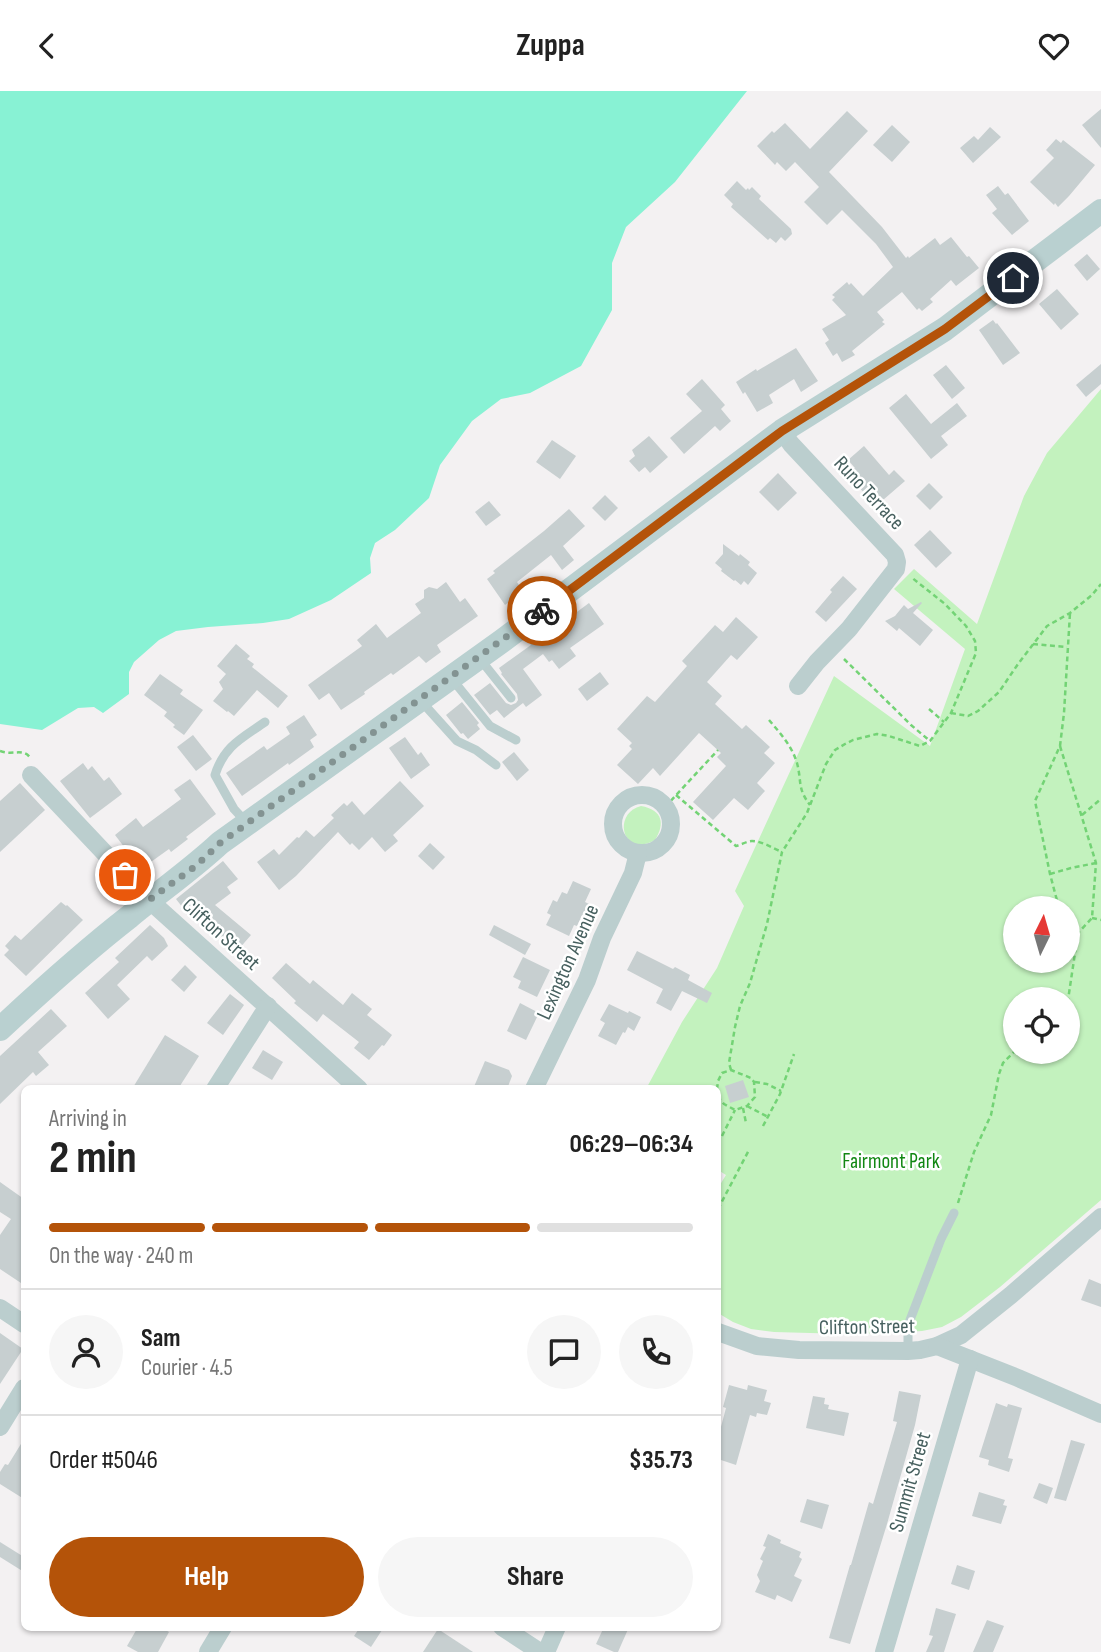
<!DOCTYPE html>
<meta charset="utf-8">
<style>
:root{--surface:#fff;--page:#f6f6f6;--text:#222;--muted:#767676;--line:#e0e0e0;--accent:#b45309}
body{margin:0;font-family:"Sofia Sans Condensed",sans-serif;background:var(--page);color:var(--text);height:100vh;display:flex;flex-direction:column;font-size:26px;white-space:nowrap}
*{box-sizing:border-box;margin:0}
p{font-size:23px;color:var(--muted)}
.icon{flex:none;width:38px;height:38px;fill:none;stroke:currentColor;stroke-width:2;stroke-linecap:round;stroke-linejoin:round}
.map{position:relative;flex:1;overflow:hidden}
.sheet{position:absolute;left:21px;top:994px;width:700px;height:546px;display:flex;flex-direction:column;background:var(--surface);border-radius:10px;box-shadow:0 2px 5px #0004}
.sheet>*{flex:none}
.needle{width:46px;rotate:5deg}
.controls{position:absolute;left:1003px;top:805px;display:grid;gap:14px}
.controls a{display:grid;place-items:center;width:77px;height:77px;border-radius:50%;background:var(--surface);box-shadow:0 2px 5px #0004;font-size:35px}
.pin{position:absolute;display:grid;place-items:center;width:60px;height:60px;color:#fff;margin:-30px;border:4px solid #fff;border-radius:50%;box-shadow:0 2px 7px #0007}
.courier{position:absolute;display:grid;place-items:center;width:70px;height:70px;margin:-35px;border:5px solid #b45309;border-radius:50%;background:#fff;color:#222;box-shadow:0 2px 9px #0007}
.overview em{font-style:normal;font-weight:700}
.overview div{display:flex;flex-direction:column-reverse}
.overview{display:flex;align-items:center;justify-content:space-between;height:119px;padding:0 28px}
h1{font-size:46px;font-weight:700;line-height:52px}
.bar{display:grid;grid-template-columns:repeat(4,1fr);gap:10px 7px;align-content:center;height:84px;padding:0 28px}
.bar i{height:9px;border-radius:5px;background:var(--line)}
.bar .active{background:var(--accent)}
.bar p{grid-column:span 4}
.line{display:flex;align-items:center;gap:18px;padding:0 28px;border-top:2px solid var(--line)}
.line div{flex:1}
.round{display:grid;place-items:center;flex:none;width:74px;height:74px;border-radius:37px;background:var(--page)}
.button{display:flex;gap:14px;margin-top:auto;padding:14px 28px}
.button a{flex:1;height:80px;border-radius:42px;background:var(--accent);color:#fff;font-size:28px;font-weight:700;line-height:80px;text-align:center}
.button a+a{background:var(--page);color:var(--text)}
header{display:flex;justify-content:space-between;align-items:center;height:91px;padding:0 28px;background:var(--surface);font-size:32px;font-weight:700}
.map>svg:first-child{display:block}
.green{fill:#c3f2be;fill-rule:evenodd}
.water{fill:#88f2d4}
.building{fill:#c7cfd0}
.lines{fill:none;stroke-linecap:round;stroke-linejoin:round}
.path{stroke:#73d375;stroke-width:2.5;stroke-dasharray:5 3.5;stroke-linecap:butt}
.lane{stroke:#bbcece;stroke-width:9}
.street{stroke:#bbcece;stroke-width:18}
.secondary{stroke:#b9d0d0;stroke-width:24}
.done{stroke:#839392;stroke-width:7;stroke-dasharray:0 12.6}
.route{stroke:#b45309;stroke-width:9}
.labels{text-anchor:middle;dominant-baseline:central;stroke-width:5;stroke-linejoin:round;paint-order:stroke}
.street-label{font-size:21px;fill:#47605f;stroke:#fff}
.park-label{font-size:21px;fill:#128713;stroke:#fff}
</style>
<header><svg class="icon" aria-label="back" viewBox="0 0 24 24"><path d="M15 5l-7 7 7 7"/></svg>Zuppa<svg class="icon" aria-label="heart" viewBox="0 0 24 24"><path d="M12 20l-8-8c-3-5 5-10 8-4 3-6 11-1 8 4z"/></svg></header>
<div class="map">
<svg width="1101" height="1561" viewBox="0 0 1101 1561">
<rect width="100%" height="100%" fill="#f3f1f2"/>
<g class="green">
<path d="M1101,298V1109L1000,1196L961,1226L942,1236L922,1240L889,1242L846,1243L774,1241L751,1238L733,1231L718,1222V1097L726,1084L718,1079V998H646L682,931L717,877L744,815L735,800L834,585L930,655L965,558L894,498L914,478L977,533L1024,405L1047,362ZM1015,817H1068V870H1015ZM1015,908H1068V961H1015Z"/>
<path d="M641,715C663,719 665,733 655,749C623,768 611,723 641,715Z"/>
</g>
<polygon class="water" points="0,0 747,0 675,91 626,136 612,172 612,219 581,275 530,302 501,308 472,330 440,374 429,407 395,439 375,452 370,467 371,482 331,509 289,528 263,532 208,536 176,540 159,549 134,571 129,581 129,603 103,622 94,616 78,617 42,639 0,633"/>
<g class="building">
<polygon points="1101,18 1101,57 1082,34"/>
<polygon points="847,20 868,40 829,81 882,136 906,167 908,165 909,167 935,147 940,154 951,146 967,166 969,165 979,177 956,195 951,189 930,208 933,211 922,220 919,217 917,219 902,201 877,221 884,229 882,231 885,233 852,260 855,264 842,271 837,262 833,265 825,252 829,249 822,238 846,224 832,209 835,206 832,204 847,191 849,194 851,192 863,205 893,176 876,153 842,119 827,134 804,111 819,96 795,71 786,80 777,71 775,74 757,55 772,40 774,42 785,32 810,58"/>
<polygon points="892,34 910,51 892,71 873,54"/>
<polygon points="990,36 1001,46 973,72 960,57 974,45 978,49"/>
<polygon points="1056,48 1061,52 1063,49 1095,74 1069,105 1058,116 1055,112 1054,114 1030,91 1054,67 1046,59"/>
<polygon points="737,90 746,99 748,97 749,99 752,96 761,105 759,108 791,138 792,143 785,150 781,146 776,152 770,147 768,149 731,116 733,113 724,104"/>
<polygon points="998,95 1005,104 1008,102 1029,130 1012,144 992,122 997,118 986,104"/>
<polygon points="1087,163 1100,178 1087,190 1074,174"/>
<polygon points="1057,198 1079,223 1061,239 1039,213"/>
<polygon points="993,229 996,233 997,232 1020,262 1003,274 979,239"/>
<polygon points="796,257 818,290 801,301 794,288 769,304 773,312 757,321 745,301 743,303 736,291 756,278 757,280"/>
<polygon points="1101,273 1101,293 1086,306 1076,294"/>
<polygon points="946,274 965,297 952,308 933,284"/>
<polygon points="702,288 725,314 721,318 731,330 720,340 715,335 684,363 670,347 702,320 686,303"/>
<polygon points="906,303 931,333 957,312 967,325 941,345 948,354 931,368 889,317"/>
<polygon points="649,345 668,366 650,382 645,376 639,381 629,370 635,365 632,359"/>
<polygon points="552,349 576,365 560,388 536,371"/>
<polygon points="864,355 889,384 894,379 905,390 883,409 881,407 880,408 870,398 864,402 854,390 856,388 850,381 855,377 848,369"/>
<polygon points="778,382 797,402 778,420 759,401"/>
<polygon points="929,392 943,406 930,419 916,405"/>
<polygon points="605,404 618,417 605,430 592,417"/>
<polygon points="489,410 501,424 486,435 475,421"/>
<polygon points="569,418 585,435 563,455 574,469 562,479 551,464 517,491 523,500 505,514 487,488 495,482 493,480 544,440"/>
<polygon points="930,439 952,462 936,477 914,454"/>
<polygon points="723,453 739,465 740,463 750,471 748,474 757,482 748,494 744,490 741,494 735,489 734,490 721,480 722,478 715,472 723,463"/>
<polygon points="843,485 857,498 826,531 815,521 832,501 830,499"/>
<polygon points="446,491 460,511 465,507 478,525 437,554 441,561 426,572 419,565 393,584 391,582 364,601 365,603 341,619 329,602 319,609 308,594 362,555 357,549 376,533 387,547 421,522 415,513 424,507 424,499 429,496 437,498"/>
<polygon points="921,511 922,512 913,522 933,539 920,555 899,537 897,540 885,530 895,525 904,514 908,518"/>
<polygon points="589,512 604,533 570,557 576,565 559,578 552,569 549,571 543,563 523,578 542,604 526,616 523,612 504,627 497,619 490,624 474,604 490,592 506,612 511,614 516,612 518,609 517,603 501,583 502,582 499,577 531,554 529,551 552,535 554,538"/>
<polygon points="736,526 758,546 737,569 731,564 707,591 722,605 715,613 742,638 746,634 770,656 764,662 775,672 757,692 765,700 748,719 734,707 713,729 693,711 726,675 717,666 721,662 699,642 660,685 653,677 638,693 617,674 632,658 629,655 632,652 617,638 647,605 655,611 687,575 682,570 715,534 723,541"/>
<polygon points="236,553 250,565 247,568 254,573 252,576 288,605 278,617 257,599 234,625 228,620 227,621 213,610 223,598 219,591 226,583 217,575"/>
<polygon points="600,581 609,593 587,610 578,598"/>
<polygon points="160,583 183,599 180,603 203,619 184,644 173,636 175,634 164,625 167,621 144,604"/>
<polygon points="462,611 479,632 477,634 480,638 468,648 463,642 461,643 446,624"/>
<polygon points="304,624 317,644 310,649 314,656 289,674 288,672 242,705 226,682 264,655 267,659 290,643 286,636"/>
<polygon points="193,644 212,668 196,680 177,656"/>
<polygon points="405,646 418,664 421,661 430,674 411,688 389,657"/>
<polygon points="514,661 529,679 517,690 502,671"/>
<polygon points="83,672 88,679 92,675 104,690 109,686 122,703 90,727 60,690"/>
<polygon points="190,688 216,723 186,746 188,748 171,761 169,758 141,778 115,744 136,727 143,736 181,708 174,699"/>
<polygon points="400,690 424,715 393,744 398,750 385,761 372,746 359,759 352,752 350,754 338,741 296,785 279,799 257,771 274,758 279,764 297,746 299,747 306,739 314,746 334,727 331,724 344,712 347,715 352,710 364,724"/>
<polygon points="20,692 45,719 0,761 0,710"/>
<polygon points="430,752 445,766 433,779 418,765"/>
<polygon points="223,770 238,788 227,796 231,802 215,814 251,844 238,859 217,842 219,839 201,818 190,826 176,808"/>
<polygon points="573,790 591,798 585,811 589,813 584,825 582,824 577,835 574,834 569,845 546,834 551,824 547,822 553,809 557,811 562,801 567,803"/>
<polygon points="61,811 66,815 67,814 83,829 26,885 4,864 9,859 5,855 15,844 21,849"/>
<polygon points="150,834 164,847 168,855 152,870 147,865 117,894 130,908 108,928 85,902 119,871 115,867"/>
<polygon points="494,834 531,853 525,864 489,844"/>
<polygon points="637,860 673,878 675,876 690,884 688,889 712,902 707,912 682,900 671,920 656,912 663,898 627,879"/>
<polygon points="523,866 550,879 537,906 518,897 521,890 513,886"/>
<polygon points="286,872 310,893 313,889 343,914 352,902 372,918 367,924 392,944 384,955 382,954 369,969 354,957 359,951 323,923 317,931 294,912 296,910 272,887"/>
<polygon points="185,874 197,886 184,901 171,889"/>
<polygon points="230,903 244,914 223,944 207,932"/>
<polygon points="520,912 539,922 526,949 507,940"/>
<polygon points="609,913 628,922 629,920 641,926 634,940 628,936 625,942 623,941 616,954 598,945 605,932 600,929"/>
<polygon points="51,918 67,935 38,961 49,974 36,985 33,981 0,1013 0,965"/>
<polygon points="165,944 199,965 178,998 132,998"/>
<polygon points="263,959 283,971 272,989 252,977"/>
<polygon points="485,970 509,979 512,985 507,998 473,998"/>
<polygon points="743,989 749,1006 730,1012 725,995"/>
<polygon points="0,1091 24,1108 24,1194 0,1178 0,1144 11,1128 0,1121"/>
<polygon points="1089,1188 1101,1193 1101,1216 1081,1209"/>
<polygon points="0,1242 23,1258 0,1293"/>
<polygon points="729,1294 747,1299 748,1294 767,1299 764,1310 771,1312 767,1324 757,1322 756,1326 750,1324 736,1374 718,1368 718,1347 726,1317 723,1316"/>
<polygon points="899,1300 921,1304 915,1334 887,1433 850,1553 829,1547 850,1474 851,1474 869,1411 873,1413 897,1331 893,1330"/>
<polygon points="813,1305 825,1307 824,1313 829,1314 828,1318 849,1322 844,1345 806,1337"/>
<polygon points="996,1312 1007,1316 1008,1313 1022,1317 1008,1367 1013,1368 1009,1381 988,1374 989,1369 979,1366"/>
<polygon points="24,1348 24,1408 0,1393 0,1381 5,1373 8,1374"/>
<polygon points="1071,1349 1085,1353 1066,1410 1054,1407"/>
<polygon points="1039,1392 1053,1397 1047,1413 1033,1407"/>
<polygon points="979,1401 1005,1409 1003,1414 1007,1415 1001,1433 972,1425"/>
<polygon points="807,1408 829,1414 822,1438 800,1431"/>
<polygon points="768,1443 781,1449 780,1452 801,1461 799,1466 802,1468 794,1485 802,1489 792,1511 777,1504 775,1509 755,1501 760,1490 757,1484 763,1470 760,1468 766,1456 763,1455"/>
<polygon points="0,1451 24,1466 24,1481 0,1466"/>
<polygon points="957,1474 975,1480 969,1499 951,1493"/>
<polygon points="936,1517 956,1523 944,1561 926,1561 933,1545 929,1544"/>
<polygon points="987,1529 1004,1535 993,1561 973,1561"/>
<polygon points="138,1536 160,1536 169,1541 158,1561 138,1561 127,1555"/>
<polygon points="360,1536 384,1536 371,1556 354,1545"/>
<polygon points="604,1536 629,1536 618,1561 614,1561 596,1553"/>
<polygon points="438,1538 473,1561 423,1561"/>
</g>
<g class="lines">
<g class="path">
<polyline points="1033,553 1067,556"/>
<polyline points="844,568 911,634 930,650"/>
<polyline points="929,618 944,631"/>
<polyline points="951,622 968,625 978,620 999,601 1018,573 1047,535 1070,522 1092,504 1101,493"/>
<path d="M769,629C780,642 792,655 797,672C802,691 797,697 810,714"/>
<polyline points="1060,655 1096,772 1092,827 1078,842 1068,909"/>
<path d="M0,660C13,665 24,656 31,668"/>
<path d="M676,704L736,755C741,754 747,750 752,750C762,750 772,757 780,760"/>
<polyline points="665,716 718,659"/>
<polyline points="1082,724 1101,708"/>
<polyline points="1050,783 1071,777 1096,772"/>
<polyline points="1059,817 1050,783 1035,710 1060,655 1064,622 1070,522"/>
<polyline points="1092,827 1101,829"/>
<polyline points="1068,837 1076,848"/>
<polyline points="731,979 729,972 735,936 740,915 750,892 767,833 782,761 807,722 826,673 835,659 845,653 853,649 877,643 889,645 920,655 930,650 951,622 976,562 975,550 966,535 945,513 911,486"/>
<polyline points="755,991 767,993 781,1000"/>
<polyline points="717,998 718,990 722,982 731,979 751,987 754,991 755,1006 747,1015 735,1019 724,1013 718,1006"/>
<polyline points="747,1015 768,1026"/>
<polyline points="743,1017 746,1032"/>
<polyline points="763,1035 780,1003 794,963"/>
<polyline points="722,1045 735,1019"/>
<polyline points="958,1112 974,1061 991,1024 999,983 1003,972 1015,960"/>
<polyline points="718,1118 749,1059"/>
</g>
<g class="lane">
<polyline points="480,568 511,607"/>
<polyline points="452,588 490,635 516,649"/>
<polyline points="421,610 457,650 476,659 496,674"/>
<path d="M246,731L234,718L215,684C224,655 242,647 265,631"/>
<polyline points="908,1260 908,1237 910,1229 941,1148 954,1122"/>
</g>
<g class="street">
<polyline points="782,340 791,353 895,464 897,471 896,478 849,538 817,571 798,595"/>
<polyline points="31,684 149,809 359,998"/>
<circle cx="642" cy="733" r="29"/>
<polyline points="215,998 268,915"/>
<polyline points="534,998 587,889 602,847 633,782 638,762"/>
<polyline points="0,1217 24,1233"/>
<polyline points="718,1241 757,1255 799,1259 908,1260 920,1259 937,1255 961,1244 1011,1204 1101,1126"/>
<polyline points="937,1255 1018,1287 1101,1323"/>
<polyline points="0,1336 24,1297"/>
<polyline points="502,1536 540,1561"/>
<polyline points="208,1561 223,1536"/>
<polyline points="546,1561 557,1536"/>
<polyline points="884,1561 970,1268"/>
</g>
<path class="secondary" d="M0,938C42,899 84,861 129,826C159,801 191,779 220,752L502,550L782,340L945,238L1101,120"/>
</g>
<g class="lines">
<polyline class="done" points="125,784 149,809 197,774 220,752 542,520"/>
<polyline class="route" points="542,520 782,340 945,238 1013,187"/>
</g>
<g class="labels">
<g class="street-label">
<text transform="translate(869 402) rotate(47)">Runo Terrace</text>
<text transform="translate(221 843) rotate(42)">Clifton Street</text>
<text transform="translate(568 871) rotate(-66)">Lexington Avenue</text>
<text transform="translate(867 1236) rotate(-1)">Clifton Street</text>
<text transform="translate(910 1391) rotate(-74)">Summit Street</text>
</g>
<g class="park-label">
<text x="891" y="1070">Fairmont Park</text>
</g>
</g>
</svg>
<div class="controls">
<a><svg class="needle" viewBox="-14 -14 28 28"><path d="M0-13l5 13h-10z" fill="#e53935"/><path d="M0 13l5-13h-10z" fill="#767676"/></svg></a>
<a><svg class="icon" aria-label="locate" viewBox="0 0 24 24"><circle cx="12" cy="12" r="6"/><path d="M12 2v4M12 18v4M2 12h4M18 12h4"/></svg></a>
</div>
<div class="pin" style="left:125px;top:784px;background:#ea580c"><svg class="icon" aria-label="bag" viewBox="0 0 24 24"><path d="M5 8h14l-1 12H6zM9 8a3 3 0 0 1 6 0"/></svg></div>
<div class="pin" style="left:1013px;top:187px;background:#1f2937"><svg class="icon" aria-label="home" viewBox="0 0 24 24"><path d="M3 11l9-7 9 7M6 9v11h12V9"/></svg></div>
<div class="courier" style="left:542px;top:520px"><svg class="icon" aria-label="bike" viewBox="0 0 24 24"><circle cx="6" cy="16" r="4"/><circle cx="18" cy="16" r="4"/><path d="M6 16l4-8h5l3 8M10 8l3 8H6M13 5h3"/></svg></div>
<section class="sheet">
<div class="overview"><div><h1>2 min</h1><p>Arriving in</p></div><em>06:29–06:34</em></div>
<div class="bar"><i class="active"></i><i class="active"></i><i class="active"></i><i></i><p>On the way · 240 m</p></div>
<div class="line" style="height:126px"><a class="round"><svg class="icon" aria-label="person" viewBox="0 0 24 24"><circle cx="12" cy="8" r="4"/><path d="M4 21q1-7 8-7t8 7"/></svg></a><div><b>Sam</b><p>Courier · 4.5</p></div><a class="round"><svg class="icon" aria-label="chat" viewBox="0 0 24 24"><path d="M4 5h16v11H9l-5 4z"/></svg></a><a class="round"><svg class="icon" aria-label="phone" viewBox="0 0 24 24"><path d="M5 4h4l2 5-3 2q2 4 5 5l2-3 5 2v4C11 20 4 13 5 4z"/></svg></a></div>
<div class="line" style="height:91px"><div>Order #5046</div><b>$35.73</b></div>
<div class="button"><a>Help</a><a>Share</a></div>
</section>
</div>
